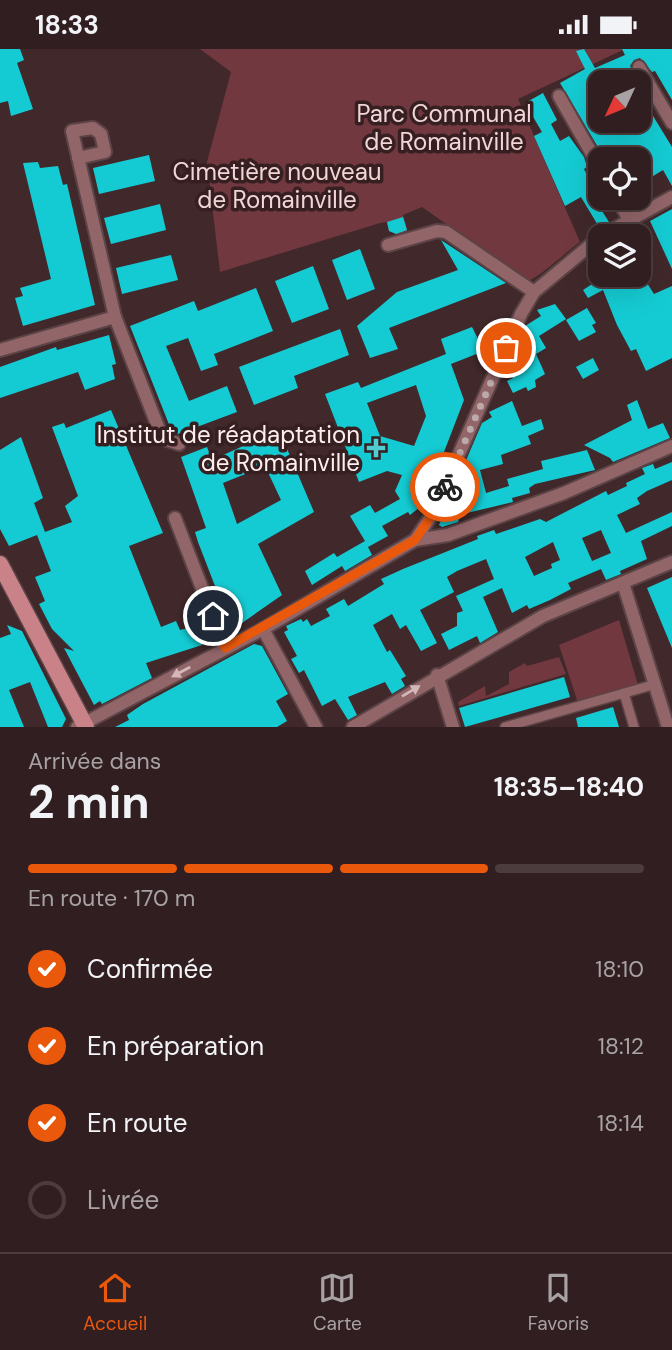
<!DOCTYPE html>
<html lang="fr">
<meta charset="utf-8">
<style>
:root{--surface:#311e20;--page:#3d2b2d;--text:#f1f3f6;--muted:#a8a2a5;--line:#4c3c3e;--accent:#ea580c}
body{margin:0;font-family:"DM Sans",sans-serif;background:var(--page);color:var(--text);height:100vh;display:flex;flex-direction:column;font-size:26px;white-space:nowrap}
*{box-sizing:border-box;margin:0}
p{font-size:23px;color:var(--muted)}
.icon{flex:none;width:38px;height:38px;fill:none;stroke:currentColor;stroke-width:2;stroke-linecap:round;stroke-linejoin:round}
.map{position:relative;height:678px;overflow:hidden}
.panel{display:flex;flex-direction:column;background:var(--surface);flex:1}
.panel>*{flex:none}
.needle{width:46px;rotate:226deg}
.buttons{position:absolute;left:588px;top:21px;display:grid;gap:14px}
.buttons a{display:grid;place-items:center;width:63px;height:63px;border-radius:14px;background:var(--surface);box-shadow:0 7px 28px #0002,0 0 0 2px var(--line);font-size:35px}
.pin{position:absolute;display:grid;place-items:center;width:60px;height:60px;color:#fff;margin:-30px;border:4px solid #fff;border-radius:50%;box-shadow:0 2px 7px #0007}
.courier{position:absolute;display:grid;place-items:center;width:70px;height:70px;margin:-35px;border:5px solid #ea580c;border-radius:50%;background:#fff;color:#222;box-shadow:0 2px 9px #0007}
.headline em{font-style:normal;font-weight:700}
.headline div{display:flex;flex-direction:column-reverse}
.headline{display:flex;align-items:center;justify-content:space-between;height:119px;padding:0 28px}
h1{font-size:46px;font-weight:700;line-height:52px}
.bar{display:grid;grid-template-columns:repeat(4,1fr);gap:10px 7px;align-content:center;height:84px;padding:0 28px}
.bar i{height:9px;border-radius:5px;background:var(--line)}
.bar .active{background:var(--accent)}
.bar p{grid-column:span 4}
ol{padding:0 28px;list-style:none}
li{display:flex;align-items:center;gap:21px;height:77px}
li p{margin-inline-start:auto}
li .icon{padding:7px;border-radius:50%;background:var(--accent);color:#fff;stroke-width:4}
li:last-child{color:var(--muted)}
li i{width:38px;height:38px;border:4px solid var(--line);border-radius:50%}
.status{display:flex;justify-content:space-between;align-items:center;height:49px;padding:0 35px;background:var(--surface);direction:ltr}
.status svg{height:19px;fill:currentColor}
.menu{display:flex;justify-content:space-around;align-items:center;height:98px;border-top:2px solid var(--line);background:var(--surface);font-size:19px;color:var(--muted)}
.menu a{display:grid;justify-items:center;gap:4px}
.menu .active{color:var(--accent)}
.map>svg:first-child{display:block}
.green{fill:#71383f}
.building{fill:#15cbd3;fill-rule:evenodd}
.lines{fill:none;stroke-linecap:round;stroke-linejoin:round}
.pedestrian-casing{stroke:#5c4446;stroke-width:12}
.minor-casing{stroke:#5c4446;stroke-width:16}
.secondary-casing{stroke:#5c4446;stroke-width:19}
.pedestrian{stroke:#926569;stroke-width:9}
.minor{stroke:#926569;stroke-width:12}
.secondary{stroke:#c88288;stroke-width:16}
.oneway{fill:#d3b7b9}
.done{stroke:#bca9aa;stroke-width:7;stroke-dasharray:0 12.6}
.route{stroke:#ea580c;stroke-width:9}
.poi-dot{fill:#51ccd3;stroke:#361f21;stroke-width:2.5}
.labels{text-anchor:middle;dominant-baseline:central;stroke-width:7;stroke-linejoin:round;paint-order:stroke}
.park-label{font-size:24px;fill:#f2d6d7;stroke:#361f21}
.poi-label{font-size:24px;fill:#fee;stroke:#361f21;text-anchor:end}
</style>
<div class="status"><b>18:33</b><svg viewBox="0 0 49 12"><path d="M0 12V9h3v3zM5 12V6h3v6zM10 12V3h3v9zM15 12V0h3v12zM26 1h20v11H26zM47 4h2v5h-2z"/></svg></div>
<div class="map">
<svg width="672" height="678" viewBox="0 0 672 678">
<rect width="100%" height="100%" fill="#41282b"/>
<g class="green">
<path d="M200,0H625L518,50L580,193C567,202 538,230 527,232L422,158L403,166L408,184L400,186L389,182L387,173L380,174L220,223L207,113L231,23Z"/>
<polygon points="619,571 638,636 578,654 559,596"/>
<polygon points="559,608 566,625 459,657 458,653 485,637 486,647 509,635 509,623 525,614 527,617"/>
</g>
<g class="building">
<polygon points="0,0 20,0 24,11 17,14 33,60 11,67 8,52 0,54"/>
<polygon points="584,0 595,19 625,6 622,0 672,0 672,51 655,22 652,23 640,9 634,11 630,17 637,32 600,33 600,72 639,72 639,44 672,98 672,137 663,121 645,132 652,144 644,149 652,149 633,159 627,149 639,149 639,110 605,110 560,34 585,20 576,2"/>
<polygon points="543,44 557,71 551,75 560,92 569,87 584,108 587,118 584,120 594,140 600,137 600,152 605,160 602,162 609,173 599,178 581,148 565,157 534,87 542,83 525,54"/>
<polygon points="149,106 155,132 99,145 93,119"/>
<polygon points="38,113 40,119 58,117 63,136 67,135 95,256 23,277 15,249 23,247 20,239 51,230 23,114"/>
<polygon points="160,155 166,181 111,195 104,169"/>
<polygon points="672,160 672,220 650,172"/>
<polygon points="403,168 407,181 396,185 389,182 387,173"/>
<polygon points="441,191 506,234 389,279 398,300 370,309 357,277 397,243 458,221"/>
<polygon points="360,200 375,240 347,251 332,211"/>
<polygon points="171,206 178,231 122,245 116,219"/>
<polygon points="313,217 329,260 292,274 275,232"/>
<polygon points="606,226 642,226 654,245 672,237 672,309 646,322 636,300 631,302 617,276 603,241 588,249 583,241"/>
<polygon points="256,239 273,282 214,305 218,316 201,322 188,289 166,297 189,352 227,337 237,363 178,385 172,383 130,277 194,252 198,262"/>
<polygon points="555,255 566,270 539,287 546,299 536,305 545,325 535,331 536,338 528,342 526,338 513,344 507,332 513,329 507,319 525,277 541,267 537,261"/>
<polygon points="587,259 596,274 592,276 596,283 579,292 566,271"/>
<path d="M472,278L484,302L451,315L464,351L424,455L410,466L408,463L382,477L388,487L368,498L372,506L345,522L342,517L312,536L305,522L334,504L337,508L365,492L350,467L370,456L375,464L400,450L395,442L402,426L387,422L359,433L325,345L358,333L361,339L446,305L441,290ZM416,336L426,367L414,397L380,387L367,354Z"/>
<polygon points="340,280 349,306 294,327 298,339 254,356 239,318"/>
<polygon points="109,286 116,315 112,316 115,330 85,341 78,323 0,349 0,318 56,298 57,301"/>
<polygon points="593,309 599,321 583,330 576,318"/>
<polygon points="637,351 648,380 663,374 670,389 613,413 610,409 584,396 632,371 627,356"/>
<polygon points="512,352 522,377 541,370 544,380 528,387 531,395 501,406 503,415 480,421 486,444 509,437 507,430 543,420 541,412 587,401 595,421 535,435 529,439 530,444 512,449 513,453 467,464 464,457 468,448 461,423 482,374 492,368 489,363"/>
<polygon points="111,361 163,484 129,497 161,578 176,572 180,581 200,576 205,587 200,589 202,596 146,614 152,629 102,655 100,652 94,656 64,599 74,602 52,580 39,555 45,552 35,528 51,522 37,486 9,497 0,480 0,401 21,388 43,449 34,454 45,483 72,473 65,457 78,447 52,378 64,374 66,379"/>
<path d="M279,381L314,463L258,495L282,546L232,581L198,493L195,483L206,479L181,408L207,398L212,411ZM265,417L281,451L237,475L223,434Z"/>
<path d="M672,413V431L647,442L637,449L640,455L617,466L626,484L672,463V477L641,492L647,510L620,522L621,525L606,531L601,520L568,534L571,540L550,551L529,560L527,556L512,564L502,539L483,548L498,583L480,594L477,587L449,601L441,585L457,577V564L463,562L456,547L494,530L486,510L457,522L447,528L454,543L420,561L437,594L421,602L406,576L400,580L392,565L373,576L387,603L390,601L406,627L401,630L405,637L392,645L385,633L348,648L357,666L348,671L335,650L322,657L304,621L299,624L291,610L297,607L284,583L288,581L286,577L301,570L303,573L307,570L311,577L330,567L326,560L344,550L348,557L384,535L381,530L403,520L478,490L477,487L494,481L496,485L540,470L546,473L606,442L608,446L627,437L626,434L645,425L642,419L653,415L655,420ZM601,481L611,504L592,512L582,489ZM553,493L560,511L551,515L552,519L534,527L525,508Z"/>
<polygon points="447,457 463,458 458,473 442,478 439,476"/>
<polygon points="672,528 672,599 647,539"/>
<polygon points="7,576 22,582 66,670 62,678 48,678 30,633 9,641 24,678 0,678 0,589 11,585"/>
<polygon points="254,595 262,597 288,645 276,652 287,672 277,678 115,678 129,671 127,666 143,655"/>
<polygon points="564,628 570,648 465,678 459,659"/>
<polygon points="613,658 619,678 578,678 576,669"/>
</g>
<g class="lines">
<defs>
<g id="pedestrian">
<polyline points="624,644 634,678"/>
<polyline points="505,678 656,635"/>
</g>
<g id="minor">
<polyline points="639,18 672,74"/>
<polyline points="559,47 600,119"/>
<polyline points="78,109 105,103 101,85 93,79 72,82 115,268 160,383 167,391 179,395"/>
<polyline points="617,149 629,171"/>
<polyline points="601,187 672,148"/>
<polyline points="388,196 437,182 446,183 534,243"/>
<polyline points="0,301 115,268"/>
<polyline points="175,469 225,599"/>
<polyline points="415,491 448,486 564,444 672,397"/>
<polyline points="623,534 668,678"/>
<polyline points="263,580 316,678"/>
<polyline points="437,626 453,678"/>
<polyline points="77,678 263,580 415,491 432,466 521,265 534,243 600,188"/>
<polyline points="353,678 543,567 672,513"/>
</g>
<polyline id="secondary" points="0,515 86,678"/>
</defs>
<use href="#pedestrian" class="pedestrian-casing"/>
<use href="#minor" class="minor-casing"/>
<use href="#secondary" class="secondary-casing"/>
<use href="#pedestrian" class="pedestrian"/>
<use href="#minor" class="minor"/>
<use href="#secondary" class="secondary"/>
</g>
<defs><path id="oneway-solid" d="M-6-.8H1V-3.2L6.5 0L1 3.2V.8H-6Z" transform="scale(1.75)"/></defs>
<g class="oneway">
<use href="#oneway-solid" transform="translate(181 623) rotate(152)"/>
<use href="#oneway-solid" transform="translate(411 642) rotate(-31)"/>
</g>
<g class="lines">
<polyline class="done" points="445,438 506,299"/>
<polyline class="route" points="213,567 225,599 415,491 432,466 445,438"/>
</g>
<path class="poi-dot" d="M372.5 388.5h7v7h7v7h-7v7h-7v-7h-7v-7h7z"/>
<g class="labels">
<g class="park-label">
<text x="444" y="64">Parc Communal<tspan x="444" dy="28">de Romainville</tspan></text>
<text x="277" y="122">Cimetière nouveau<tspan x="277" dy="28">de Romainville</tspan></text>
</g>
<g class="poi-label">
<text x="360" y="385">Institut de réadaptation<tspan x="360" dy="28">de Romainville</tspan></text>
</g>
</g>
</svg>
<div class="buttons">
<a><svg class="needle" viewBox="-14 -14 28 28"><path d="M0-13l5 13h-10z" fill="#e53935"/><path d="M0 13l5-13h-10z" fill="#a8a2a5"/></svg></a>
<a><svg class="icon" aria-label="locate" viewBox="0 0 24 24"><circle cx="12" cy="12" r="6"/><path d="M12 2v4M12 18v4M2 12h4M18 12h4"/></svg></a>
<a><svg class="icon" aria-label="layers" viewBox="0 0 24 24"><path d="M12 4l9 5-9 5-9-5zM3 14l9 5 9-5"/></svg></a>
</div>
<div class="pin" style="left:506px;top:299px;background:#ea580c"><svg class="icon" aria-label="bag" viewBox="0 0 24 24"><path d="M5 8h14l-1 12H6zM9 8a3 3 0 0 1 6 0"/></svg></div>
<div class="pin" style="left:213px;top:567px;background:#1f2937"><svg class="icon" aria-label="home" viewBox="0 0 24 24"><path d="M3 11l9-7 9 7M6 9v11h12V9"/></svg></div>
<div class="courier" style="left:445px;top:438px"><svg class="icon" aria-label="bike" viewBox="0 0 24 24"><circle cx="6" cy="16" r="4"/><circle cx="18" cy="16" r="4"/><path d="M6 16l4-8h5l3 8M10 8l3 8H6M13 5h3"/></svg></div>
</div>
<section class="panel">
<div class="headline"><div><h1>2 min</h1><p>Arrivée dans</p></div><em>18:35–18:40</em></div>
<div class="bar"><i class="active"></i><i class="active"></i><i class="active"></i><i></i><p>En route · 170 m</p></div>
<ol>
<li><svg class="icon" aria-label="check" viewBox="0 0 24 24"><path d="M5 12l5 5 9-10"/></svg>Confirmée<p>18:10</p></li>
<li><svg class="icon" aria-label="check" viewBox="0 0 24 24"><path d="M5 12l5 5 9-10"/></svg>En préparation<p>18:12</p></li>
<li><svg class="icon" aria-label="check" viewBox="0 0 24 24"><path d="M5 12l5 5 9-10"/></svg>En route<p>18:14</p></li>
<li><i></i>Livrée</li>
</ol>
</section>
<nav class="menu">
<a class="active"><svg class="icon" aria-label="home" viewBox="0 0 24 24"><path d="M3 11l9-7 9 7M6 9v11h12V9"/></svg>Accueil</a>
<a><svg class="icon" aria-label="map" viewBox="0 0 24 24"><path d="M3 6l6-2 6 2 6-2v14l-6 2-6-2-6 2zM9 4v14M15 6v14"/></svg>Carte</a>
<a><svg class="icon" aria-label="saved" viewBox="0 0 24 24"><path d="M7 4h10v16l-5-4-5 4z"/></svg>Favoris</a>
</nav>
